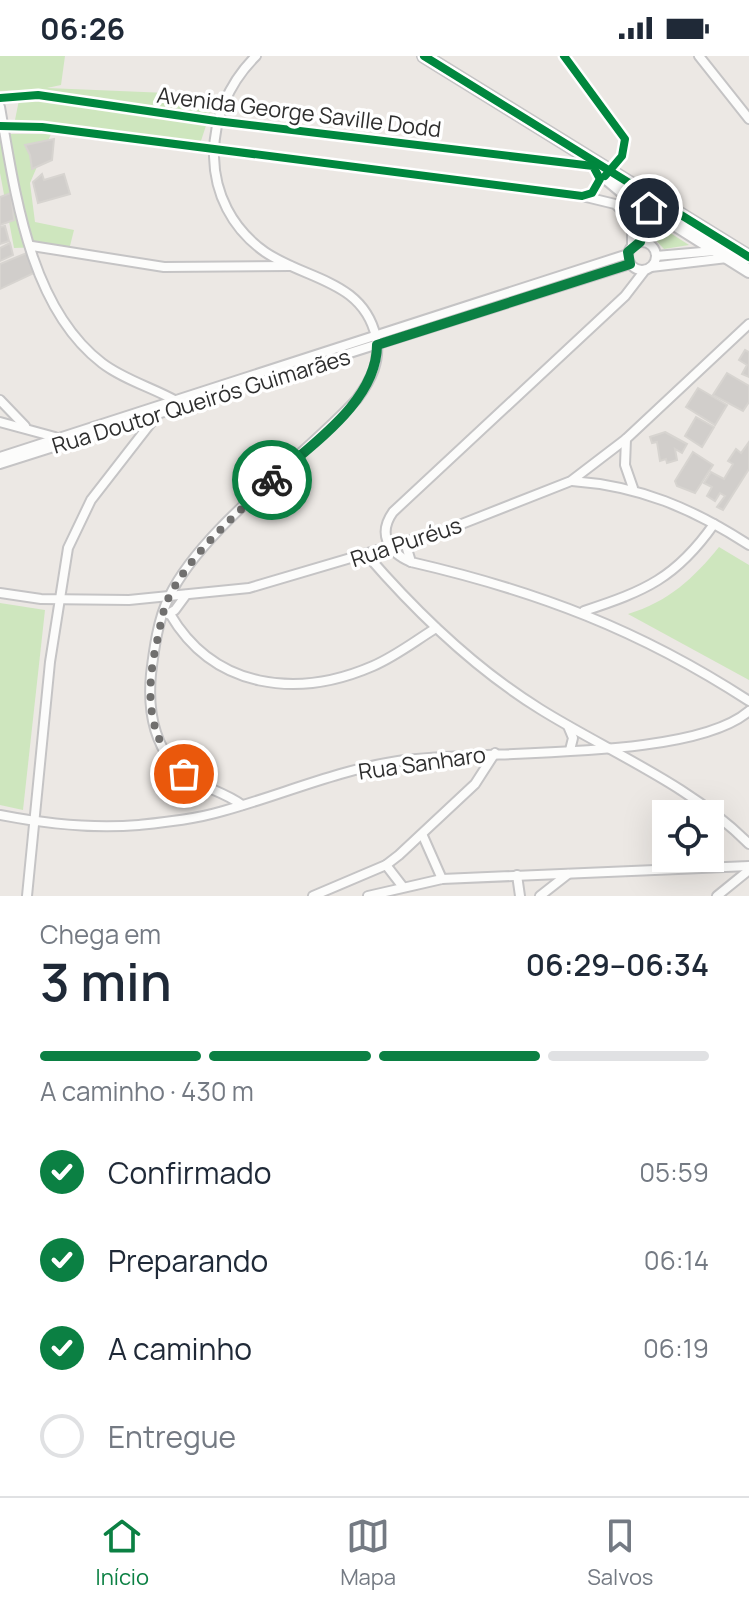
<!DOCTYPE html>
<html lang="pt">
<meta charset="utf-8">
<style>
:root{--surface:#fff;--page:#f6f6f7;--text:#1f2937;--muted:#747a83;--line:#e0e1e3;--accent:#0b8043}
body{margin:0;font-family:Manrope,sans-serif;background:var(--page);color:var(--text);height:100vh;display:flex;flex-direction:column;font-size:30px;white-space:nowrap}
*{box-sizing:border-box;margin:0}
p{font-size:26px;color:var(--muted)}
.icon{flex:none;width:44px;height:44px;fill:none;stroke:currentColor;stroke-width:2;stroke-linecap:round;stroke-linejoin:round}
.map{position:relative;height:840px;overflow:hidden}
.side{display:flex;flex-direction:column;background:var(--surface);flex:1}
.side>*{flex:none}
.buttons{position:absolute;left:652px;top:744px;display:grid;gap:16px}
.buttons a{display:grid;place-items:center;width:72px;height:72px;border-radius:0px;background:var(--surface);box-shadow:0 8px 32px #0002;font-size:40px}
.pin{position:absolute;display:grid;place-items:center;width:68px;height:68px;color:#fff;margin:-34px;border:4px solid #fff;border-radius:50%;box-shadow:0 2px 8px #0007}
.courier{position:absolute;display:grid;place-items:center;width:80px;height:80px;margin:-40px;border:6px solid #0b8043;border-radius:50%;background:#fff;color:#222;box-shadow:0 2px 10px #0007}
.summary em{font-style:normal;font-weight:600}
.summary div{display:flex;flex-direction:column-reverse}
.summary{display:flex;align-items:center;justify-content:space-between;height:136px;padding:0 40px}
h1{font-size:52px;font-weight:600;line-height:60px}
.bar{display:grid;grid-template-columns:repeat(4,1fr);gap:12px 8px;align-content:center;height:96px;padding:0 40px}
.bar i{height:10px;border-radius:6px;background:var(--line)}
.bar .on{background:var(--accent)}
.bar p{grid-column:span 4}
ol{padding:0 40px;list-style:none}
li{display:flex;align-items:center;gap:24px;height:88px}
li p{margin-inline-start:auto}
li .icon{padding:8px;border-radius:50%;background:var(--accent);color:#fff;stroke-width:4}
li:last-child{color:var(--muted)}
li i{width:44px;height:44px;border:4px solid var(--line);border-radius:50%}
.status{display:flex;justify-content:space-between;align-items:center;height:56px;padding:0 40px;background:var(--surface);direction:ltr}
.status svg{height:22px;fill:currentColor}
.tab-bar{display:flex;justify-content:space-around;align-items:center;height:112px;border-top:2px solid var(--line);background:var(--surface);font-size:22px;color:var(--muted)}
.tab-bar a{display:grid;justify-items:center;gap:4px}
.tab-bar .on{color:var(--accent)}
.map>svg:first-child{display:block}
.green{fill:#cee6be}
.building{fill:#d1cecb;stroke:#d7d4d0;stroke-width:2}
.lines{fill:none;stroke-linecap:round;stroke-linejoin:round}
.street-casing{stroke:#c5c4c5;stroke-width:12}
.secondary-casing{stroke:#c5c4c5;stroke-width:16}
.street{stroke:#fcfcfb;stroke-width:8}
.secondary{stroke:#fcfcfb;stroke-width:12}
.cycleway-casing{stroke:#fff;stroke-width:13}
.cycleway{stroke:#00873e;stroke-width:8}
.done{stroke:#706f6e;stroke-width:8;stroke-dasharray:0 14.4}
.route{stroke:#0b8043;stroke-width:10}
.labels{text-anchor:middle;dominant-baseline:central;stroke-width:7;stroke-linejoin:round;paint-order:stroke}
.street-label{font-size:22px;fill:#2e2e2e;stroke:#fff}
</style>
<div class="status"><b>06:26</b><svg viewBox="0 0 49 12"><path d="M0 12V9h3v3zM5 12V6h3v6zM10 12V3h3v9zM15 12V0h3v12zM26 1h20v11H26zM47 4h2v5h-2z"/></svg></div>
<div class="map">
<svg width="749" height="840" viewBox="0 0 749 840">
<rect width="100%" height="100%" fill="#ece8e4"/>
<g class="green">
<polygon points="0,0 65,0 61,29 47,32 216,39 199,91 181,85 15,64 21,34 0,35"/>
<polygon points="0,78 51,78 30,127 35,166 74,174 70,190 14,192 0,117"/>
<polygon points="653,166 689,189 664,193 650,178"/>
<path d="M719,491L749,509V624L628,558C668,546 694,522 719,491Z"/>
<polygon points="0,547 45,554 23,754 0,749"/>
</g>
<g class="building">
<polygon points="54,83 52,104 32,113 30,99 25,89"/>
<polygon points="42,118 44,124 64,118 70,138 38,147 33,126"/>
<polygon points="11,137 14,164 0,169 0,141"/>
<polygon points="5,170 9,185 0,188 0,171"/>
<polygon points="10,187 13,199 0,205 0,192"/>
<polygon points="29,196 34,217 0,233 0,208"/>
<polygon points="745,294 749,296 749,321 742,318 747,309 739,304"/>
<polygon points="727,317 749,330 749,346 743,355 713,339"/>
<polygon points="698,332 727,349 715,369 686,351"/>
<polygon points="696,361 714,371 702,391 685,380"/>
<polygon points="665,376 687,388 682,397 675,393 677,404 667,407 666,403 660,405 657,386 652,387 650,381"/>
<polygon points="749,386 749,413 723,454 717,451 725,440 720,437 715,445 707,440 712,431 704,427 711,416 724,423 733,408 728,405 736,393 741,397"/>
<polygon points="693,396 713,409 695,437 677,430 675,425"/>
</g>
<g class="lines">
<defs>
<g id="street">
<polyline points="564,0 625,83 622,100 608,117"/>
<polyline points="699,0 749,63"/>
<polyline points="0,42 38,39 216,65 593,110"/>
<path d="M0,51C15,136 29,251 102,307C124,324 154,332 178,346"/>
<polyline points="0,70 42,71 582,140 615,148 633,165"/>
<polyline points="625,137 632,154 632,190"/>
<circle cx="642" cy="200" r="14"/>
<polyline points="640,186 651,148"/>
<polyline points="32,190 164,211 290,210"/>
<polyline points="656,200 714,195"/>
<polyline points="651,211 727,202"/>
<polyline points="0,344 25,370"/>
<polyline points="0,366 55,381"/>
<polyline points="626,383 625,409 633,432"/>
<polyline points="0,401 628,198"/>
<polyline points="0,408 630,208"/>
<path d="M572,425C640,430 692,452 749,489"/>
<path d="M405,486L411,506C537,535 640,574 749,645"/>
<path d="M367,499C418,558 474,612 540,653C609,696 691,729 749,788"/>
<path d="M411,506C387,496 378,477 393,456L625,240L645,214"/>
<polyline points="0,537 41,543 129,544 249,532 449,473 571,425 626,383 749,268"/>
<path d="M584,555C645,535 676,522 714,468"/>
<polyline points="168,558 175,554 186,539"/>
<path d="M170,558C214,633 297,643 373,610C396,600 415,585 436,572"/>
<polyline points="568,670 573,682 570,694"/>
<path d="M242,749C221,733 191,730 174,709C152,683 148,650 151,618C154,593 158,563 169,541C202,472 304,401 357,343C371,324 381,305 376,281C363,224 306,224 265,196C197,148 200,55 256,0"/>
<path d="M0,759C46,768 92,773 139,769C167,766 196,763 223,755C281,739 338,714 398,705C481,693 690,706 749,655"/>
<polyline points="423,780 442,823"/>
<polyline points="386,809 403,831"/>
<polyline points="517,819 520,840"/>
<polyline points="27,840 50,606 68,492 91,444 157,359"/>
<polyline points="313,840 386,809 399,799 475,728 495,697"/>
<polyline points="368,840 442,823 749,810"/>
<polyline points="540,840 568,818"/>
<polyline points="717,840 749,814"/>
</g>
<g id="secondary">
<polyline points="424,0 749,201"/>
<polyline points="598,115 622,135 749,215"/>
</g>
</defs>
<use href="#street" class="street-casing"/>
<use href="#secondary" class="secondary-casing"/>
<use href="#street" class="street"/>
<use href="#secondary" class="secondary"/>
<defs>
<g id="cycleway">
<polyline points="424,0 749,201"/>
<polyline points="564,0 625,83 622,100 605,120"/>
<polyline points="0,42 38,39 216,65 593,110 600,123 592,137 582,140 42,71 0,70"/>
</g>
</defs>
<use href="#cycleway" class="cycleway-casing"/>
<use href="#cycleway" class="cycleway"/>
</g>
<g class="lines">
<path class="done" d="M184,718C144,681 146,630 158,581C161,567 163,552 170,539C193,495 236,459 272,424"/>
<path class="route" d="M272,424C310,389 377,346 377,289L630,208L628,196L640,186L649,152"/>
</g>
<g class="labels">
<g class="street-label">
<text transform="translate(299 56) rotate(7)">Avenida George Saville Dodd</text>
<text transform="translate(201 345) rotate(-17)">Rua Doutor Queirós Guimarães</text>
<text transform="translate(406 486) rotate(-18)">Rua Puréus</text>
<text transform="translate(422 707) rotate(-8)">Rua Sanharo</text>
</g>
</g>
</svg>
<div class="buttons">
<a><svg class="icon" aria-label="locate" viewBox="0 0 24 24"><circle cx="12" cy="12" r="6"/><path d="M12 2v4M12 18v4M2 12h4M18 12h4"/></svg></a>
</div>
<div class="pin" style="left:184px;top:718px;background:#ea580c"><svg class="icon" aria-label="bag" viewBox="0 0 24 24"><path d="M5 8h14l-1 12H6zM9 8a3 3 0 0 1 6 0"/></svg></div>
<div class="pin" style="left:649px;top:152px;background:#1f2937"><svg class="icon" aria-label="home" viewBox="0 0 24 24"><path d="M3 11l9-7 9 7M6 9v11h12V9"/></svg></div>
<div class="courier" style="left:272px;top:424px"><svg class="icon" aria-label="bike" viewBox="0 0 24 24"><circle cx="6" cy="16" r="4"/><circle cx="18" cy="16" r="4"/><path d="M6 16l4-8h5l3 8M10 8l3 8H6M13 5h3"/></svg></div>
</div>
<section class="side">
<div class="summary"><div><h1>3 min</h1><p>Chega em</p></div><em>06:29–06:34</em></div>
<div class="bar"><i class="on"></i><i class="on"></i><i class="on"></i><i></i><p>A caminho · 430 m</p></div>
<ol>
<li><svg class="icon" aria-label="check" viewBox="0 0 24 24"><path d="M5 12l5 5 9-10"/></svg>Confirmado<p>05:59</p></li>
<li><svg class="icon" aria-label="check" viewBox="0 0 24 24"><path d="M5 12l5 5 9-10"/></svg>Preparando<p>06:14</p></li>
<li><svg class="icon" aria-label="check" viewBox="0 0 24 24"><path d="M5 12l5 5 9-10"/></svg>A caminho<p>06:19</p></li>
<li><i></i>Entregue</li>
</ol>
</section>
<nav class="tab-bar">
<a class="on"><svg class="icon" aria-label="home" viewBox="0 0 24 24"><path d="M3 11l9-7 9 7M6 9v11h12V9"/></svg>Início</a>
<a><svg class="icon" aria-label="map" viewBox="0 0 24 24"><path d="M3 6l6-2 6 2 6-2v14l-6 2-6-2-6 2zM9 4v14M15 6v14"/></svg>Mapa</a>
<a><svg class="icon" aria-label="saved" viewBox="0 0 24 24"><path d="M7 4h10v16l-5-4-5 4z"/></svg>Salvos</a>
</nav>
